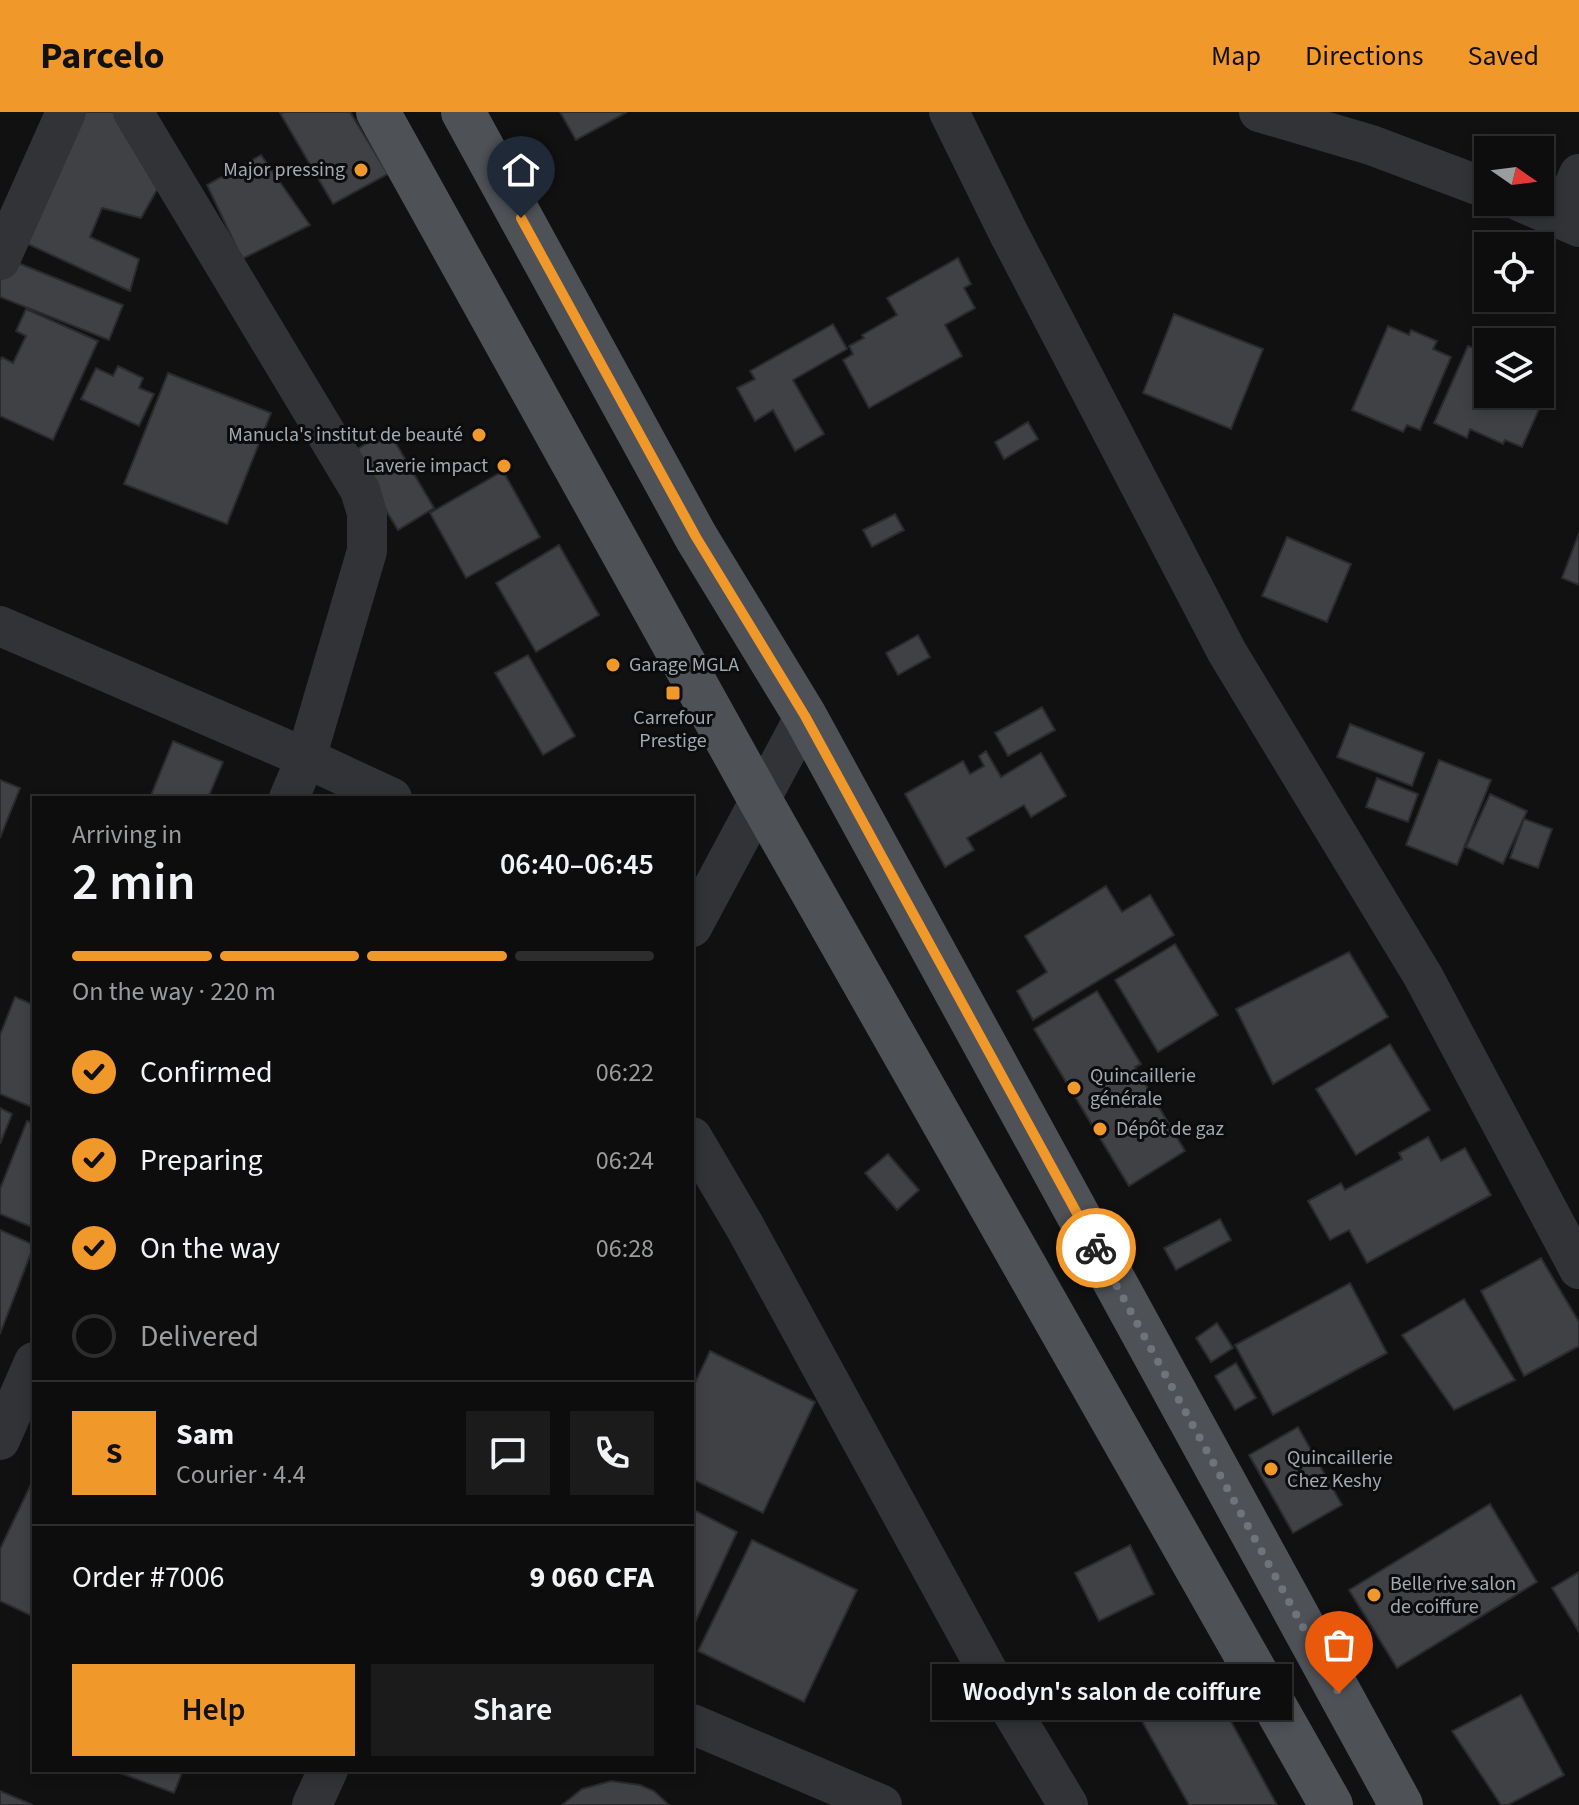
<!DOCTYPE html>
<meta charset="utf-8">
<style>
:root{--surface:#0d0d0e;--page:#1b1b1c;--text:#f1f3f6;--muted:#9a9c9e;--line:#2d2d2e;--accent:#f1982b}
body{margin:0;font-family:"Source Sans 3",sans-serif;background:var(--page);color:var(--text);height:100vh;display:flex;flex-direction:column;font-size:30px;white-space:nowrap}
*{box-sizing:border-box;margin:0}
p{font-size:26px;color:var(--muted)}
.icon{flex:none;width:44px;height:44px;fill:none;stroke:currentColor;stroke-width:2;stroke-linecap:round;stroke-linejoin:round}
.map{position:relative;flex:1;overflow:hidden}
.side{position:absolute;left:32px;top:684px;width:662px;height:976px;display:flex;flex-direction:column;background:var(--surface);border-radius:0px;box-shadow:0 4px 12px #0003,0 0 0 2px var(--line)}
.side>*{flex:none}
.needle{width:52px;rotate:104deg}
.buttons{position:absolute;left:1474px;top:24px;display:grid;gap:16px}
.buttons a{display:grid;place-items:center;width:80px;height:80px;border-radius:0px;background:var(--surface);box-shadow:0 4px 12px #0003,0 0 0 2px var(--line);font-size:40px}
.pin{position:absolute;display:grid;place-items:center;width:68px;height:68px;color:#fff;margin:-82px -34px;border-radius:50% 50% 50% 0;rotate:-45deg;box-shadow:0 0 8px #0007}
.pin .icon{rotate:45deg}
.courier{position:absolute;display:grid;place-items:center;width:80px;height:80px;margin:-40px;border:6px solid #f1982b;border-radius:50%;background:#fff;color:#222;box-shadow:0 2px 10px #0007}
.bubble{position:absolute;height:56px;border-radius:0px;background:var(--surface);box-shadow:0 4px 12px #0003,0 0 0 2px var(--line);font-size:26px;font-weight:600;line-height:56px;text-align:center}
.head em{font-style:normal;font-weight:600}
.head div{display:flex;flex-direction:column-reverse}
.head{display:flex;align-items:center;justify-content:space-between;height:136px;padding:0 40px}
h1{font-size:52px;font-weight:600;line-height:60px}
.bar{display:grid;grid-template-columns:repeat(4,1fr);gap:12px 8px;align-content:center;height:96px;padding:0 40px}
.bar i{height:10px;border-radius:6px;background:var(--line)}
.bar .on{background:var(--accent)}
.bar p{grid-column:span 4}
.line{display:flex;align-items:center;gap:20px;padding:0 40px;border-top:2px solid var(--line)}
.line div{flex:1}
.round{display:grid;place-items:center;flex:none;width:84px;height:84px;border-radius:0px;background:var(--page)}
ol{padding:0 40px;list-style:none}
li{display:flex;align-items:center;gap:24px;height:88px}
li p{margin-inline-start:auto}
li .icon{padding:8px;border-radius:50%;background:var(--accent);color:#111;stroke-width:4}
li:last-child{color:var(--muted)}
li i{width:44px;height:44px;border:4px solid var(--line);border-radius:50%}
.button{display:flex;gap:16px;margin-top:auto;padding:16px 40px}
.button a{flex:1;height:92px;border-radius:0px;background:var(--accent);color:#111;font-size:32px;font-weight:600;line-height:92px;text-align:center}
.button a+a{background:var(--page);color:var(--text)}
header{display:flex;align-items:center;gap:48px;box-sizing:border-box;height:112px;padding:0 40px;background:var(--accent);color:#111}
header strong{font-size:38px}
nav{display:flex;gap:44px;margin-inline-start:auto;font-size:28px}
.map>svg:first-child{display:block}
.building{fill:#404145;stroke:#2b2b2e;stroke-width:2}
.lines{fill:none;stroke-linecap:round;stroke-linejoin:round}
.minor{stroke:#323337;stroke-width:40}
.major{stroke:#4e5156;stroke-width:44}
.done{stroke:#6f747b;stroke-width:8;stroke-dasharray:0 14.4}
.route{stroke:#f1982b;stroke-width:10}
.poi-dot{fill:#f1982b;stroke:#0c0c0d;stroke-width:3}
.labels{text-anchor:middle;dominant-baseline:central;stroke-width:6;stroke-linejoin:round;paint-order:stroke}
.poi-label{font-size:20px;fill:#a2a9b3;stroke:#0c0c0d;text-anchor:start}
</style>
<header>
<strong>Parcelo</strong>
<nav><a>Map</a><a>Directions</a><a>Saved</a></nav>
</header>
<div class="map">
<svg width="1579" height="1693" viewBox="0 0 1579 1693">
<rect width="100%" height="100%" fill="#111112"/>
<g class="building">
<polygon points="77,0 122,0 162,69 141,106 102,96 90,125 139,147 130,179 19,128"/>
<polygon points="285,0 350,0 388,62 333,92 280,1"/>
<polygon points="560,0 627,0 576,28"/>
<polygon points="261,43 310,113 242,147 207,73"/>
<polygon points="958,146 971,172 964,176 975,196 945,213 962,244 869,296 843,248 853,242 849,234 864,226 862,223 897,203 887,186"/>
<polygon points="8,147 123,193 109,228 0,185 0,168"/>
<polygon points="26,197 98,229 53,328 0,304 0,249 2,245 13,251 26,224 16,219"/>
<polygon points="1174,202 1263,237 1231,317 1143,281"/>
<polygon points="833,212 847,237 793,268 824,322 795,339 773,298 755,309 737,276 755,267 750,259"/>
<polygon points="1388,214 1409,223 1411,218 1437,229 1433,237 1451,245 1420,318 1407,313 1403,320 1352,298"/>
<polygon points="1468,234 1488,241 1488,282 1540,282 1540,268 1550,273 1522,335 1505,328 1503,332 1470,317 1467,326 1434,311"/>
<polygon points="118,254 143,266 139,276 154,282 139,314 81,287 96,256 113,264"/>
<polygon points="168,261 271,301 227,412 124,372"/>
<polygon points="1028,310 1038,327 1004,347 995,330"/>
<polygon points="388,318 434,396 398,418 351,341"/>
<polygon points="503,359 540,425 466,466 430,401"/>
<polygon points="895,402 904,418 872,435 863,418"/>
<polygon points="1579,421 1579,473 1562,466"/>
<polygon points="1287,425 1351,452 1327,510 1262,484"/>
<polygon points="559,433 599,503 536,540 496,471"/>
<polygon points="918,523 930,545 898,563 886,541"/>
<polygon points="528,543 575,624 543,643 495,561"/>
<polygon points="1042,595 1055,618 1008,644 995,621"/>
<polygon points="1350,612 1424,641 1412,674 1337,645"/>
<polygon points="173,629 223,650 208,686 150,686"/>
<polygon points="986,639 1001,665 1041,641 1066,684 1031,705 1024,693 967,726 974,738 945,755 905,682 963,649 970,662 984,654 979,644"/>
<polygon points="1439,648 1491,668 1457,753 1406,733"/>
<polygon points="1377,666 1418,682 1408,710 1366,695"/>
<polygon points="0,668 20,676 0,726"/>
<polygon points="1490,682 1527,699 1503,752 1466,735"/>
<polygon points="1524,707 1552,717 1538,756 1510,746"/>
<polygon points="1106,774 1122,800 1150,783 1174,823 1033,908 1017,879 1047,860 1025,824"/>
<polygon points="1175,832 1218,903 1158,940 1115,868"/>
<polygon points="1349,840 1388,905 1273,972 1236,897"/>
<polygon points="1097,879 1141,952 1135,955 1185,1039 1129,1074 1034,917"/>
<polygon points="15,885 34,893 34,996 0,982 0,923"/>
<polygon points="1390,932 1430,998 1356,1043 1316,977"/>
<polygon points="0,996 12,1002 0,1032"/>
<polygon points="27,1009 34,1012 34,1116 0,1102 0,1077"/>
<polygon points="1428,1025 1441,1049 1465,1036 1491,1083 1367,1151 1349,1118 1330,1128 1308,1089 1341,1071 1345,1078 1402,1047 1399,1041"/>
<polygon points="888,1042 919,1078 897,1098 865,1061"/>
<polygon points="1220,1107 1231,1128 1176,1158 1164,1136"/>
<polygon points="0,1118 34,1133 0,1222"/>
<polygon points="1541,1146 1579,1210 1579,1234 1524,1264 1481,1179"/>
<polygon points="1350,1171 1387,1241 1273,1303 1235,1233"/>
<polygon points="1464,1187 1515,1268 1454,1298 1402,1223"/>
<polygon points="1217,1211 1233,1236 1211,1250 1196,1226"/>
<polygon points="710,1239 815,1290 763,1401 692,1367 692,1277"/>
<polygon points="1236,1251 1256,1286 1235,1298 1215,1264"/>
<polygon points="1298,1315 1342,1393 1293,1421 1249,1343"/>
<polygon points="33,1368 34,1368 34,1505 0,1489 0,1437"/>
<polygon points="1490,1392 1537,1470 1397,1556 1349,1478"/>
<polygon points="692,1397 737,1420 692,1517"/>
<polygon points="752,1428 857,1478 804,1590 698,1539"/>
<polygon points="1130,1433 1154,1482 1099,1509 1075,1461"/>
<polygon points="1579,1460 1579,1520 1552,1476"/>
<polygon points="1207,1566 1277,1693 1189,1693 1139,1604"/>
<polygon points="1521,1583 1564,1663 1508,1693 1501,1693 1452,1619"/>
<polygon points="112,1658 183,1658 174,1681"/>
<polygon points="611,1669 640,1673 654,1679 669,1693 562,1693 582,1677"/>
<polygon points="0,1679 33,1693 0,1693"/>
</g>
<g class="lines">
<g class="minor">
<polyline points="133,0 360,378 367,401 367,439 306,646 289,686"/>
<polyline points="949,0 1007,118 1227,540 1423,864 1579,1157"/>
<polyline points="1259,0 1371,33 1488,77"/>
<polyline points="1521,90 1579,115"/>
<polyline points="1560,105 1579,62"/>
<polyline points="0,148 66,0"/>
<polyline points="0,514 306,646 392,686"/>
<polyline points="692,815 805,604"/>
<polyline points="692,1025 745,1115 987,1558 1068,1693"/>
<polyline points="0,1328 34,1250"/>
<polyline points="692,1612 882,1693"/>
<polyline points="312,1693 328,1658"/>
</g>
<g class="major">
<polyline points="378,0 759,686 1331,1693"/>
<polyline points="463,0 696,425 805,604 1401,1693"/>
</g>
</g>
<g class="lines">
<polyline class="done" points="1096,1136 1339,1581"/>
<polyline class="route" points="521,106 696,425 805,604 1096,1136"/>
</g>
<g class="poi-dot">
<circle cx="361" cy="58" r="8"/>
<circle cx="479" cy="323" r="8"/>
<circle cx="504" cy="354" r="8"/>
<circle cx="613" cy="553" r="8"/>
<rect x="665" y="573" width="16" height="16" rx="4"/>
<circle cx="1074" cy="976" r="8"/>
<circle cx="1100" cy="1017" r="8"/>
<circle cx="1271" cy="1357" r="8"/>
<circle cx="1374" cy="1483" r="8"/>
</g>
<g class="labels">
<g class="poi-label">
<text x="345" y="58" text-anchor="end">Major pressing</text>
<text x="463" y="323" text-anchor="end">Manucla's institut de beauté</text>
<text x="488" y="354" text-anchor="end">Laverie impact</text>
<text x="629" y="553">Garage MGLA</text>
<text x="673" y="606" text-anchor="middle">Carrefour<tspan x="673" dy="23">Prestige</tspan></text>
<text x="1090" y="964">Quincaillerie<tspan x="1090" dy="23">générale</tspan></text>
<text x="1116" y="1017">Dépôt de gaz</text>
<text x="1287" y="1346">Quincaillerie<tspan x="1287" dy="23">Chez Keshy</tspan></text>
<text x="1390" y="1472">Belle rive salon<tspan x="1390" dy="23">de coiffure</tspan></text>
</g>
</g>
</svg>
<div class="buttons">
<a><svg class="needle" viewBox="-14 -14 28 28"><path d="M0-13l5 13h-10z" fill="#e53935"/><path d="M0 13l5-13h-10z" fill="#9a9c9e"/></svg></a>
<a><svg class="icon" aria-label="locate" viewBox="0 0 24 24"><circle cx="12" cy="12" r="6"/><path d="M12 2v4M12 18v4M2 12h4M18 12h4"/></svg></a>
<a><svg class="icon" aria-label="layers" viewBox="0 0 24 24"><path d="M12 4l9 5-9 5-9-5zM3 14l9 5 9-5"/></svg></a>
</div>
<div class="pin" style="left:1339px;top:1581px;background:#ea580c"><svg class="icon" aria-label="bag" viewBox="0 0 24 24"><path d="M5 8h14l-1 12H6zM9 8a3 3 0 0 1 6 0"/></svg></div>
<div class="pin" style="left:521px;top:106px;background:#1f2937"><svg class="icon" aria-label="home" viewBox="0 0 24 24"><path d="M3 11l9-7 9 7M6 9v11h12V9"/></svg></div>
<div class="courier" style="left:1096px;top:1136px"><svg class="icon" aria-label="bike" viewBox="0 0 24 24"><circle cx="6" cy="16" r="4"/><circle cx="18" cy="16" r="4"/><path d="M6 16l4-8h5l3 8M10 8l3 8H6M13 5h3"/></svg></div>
<div class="bubble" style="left:932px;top:1552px;width:360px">Woodyn's salon de coiffure</div>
<section class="side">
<div class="head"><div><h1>2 min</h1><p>Arriving in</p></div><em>06:40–06:45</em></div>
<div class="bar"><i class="on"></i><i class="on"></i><i class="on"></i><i></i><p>On the way · 220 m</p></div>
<ol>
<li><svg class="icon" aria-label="check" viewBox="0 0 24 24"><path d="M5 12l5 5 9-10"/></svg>Confirmed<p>06:22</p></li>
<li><svg class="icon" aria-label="check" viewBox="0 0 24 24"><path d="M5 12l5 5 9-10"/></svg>Preparing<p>06:24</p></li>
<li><svg class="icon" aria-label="check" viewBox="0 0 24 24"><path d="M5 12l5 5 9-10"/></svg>On the way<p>06:28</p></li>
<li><i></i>Delivered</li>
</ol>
<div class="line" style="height:144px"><b class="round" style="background:var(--accent);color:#111">S</b><div><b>Sam</b><p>Courier · 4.4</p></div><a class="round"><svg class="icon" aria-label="chat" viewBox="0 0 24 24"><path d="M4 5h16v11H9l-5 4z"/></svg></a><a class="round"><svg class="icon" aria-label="phone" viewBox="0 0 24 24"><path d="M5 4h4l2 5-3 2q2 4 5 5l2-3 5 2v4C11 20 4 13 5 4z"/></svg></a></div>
<div class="line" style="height:104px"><div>Order #7006</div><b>9 060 CFA</b></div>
<div class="button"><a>Help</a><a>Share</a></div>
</section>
</div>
